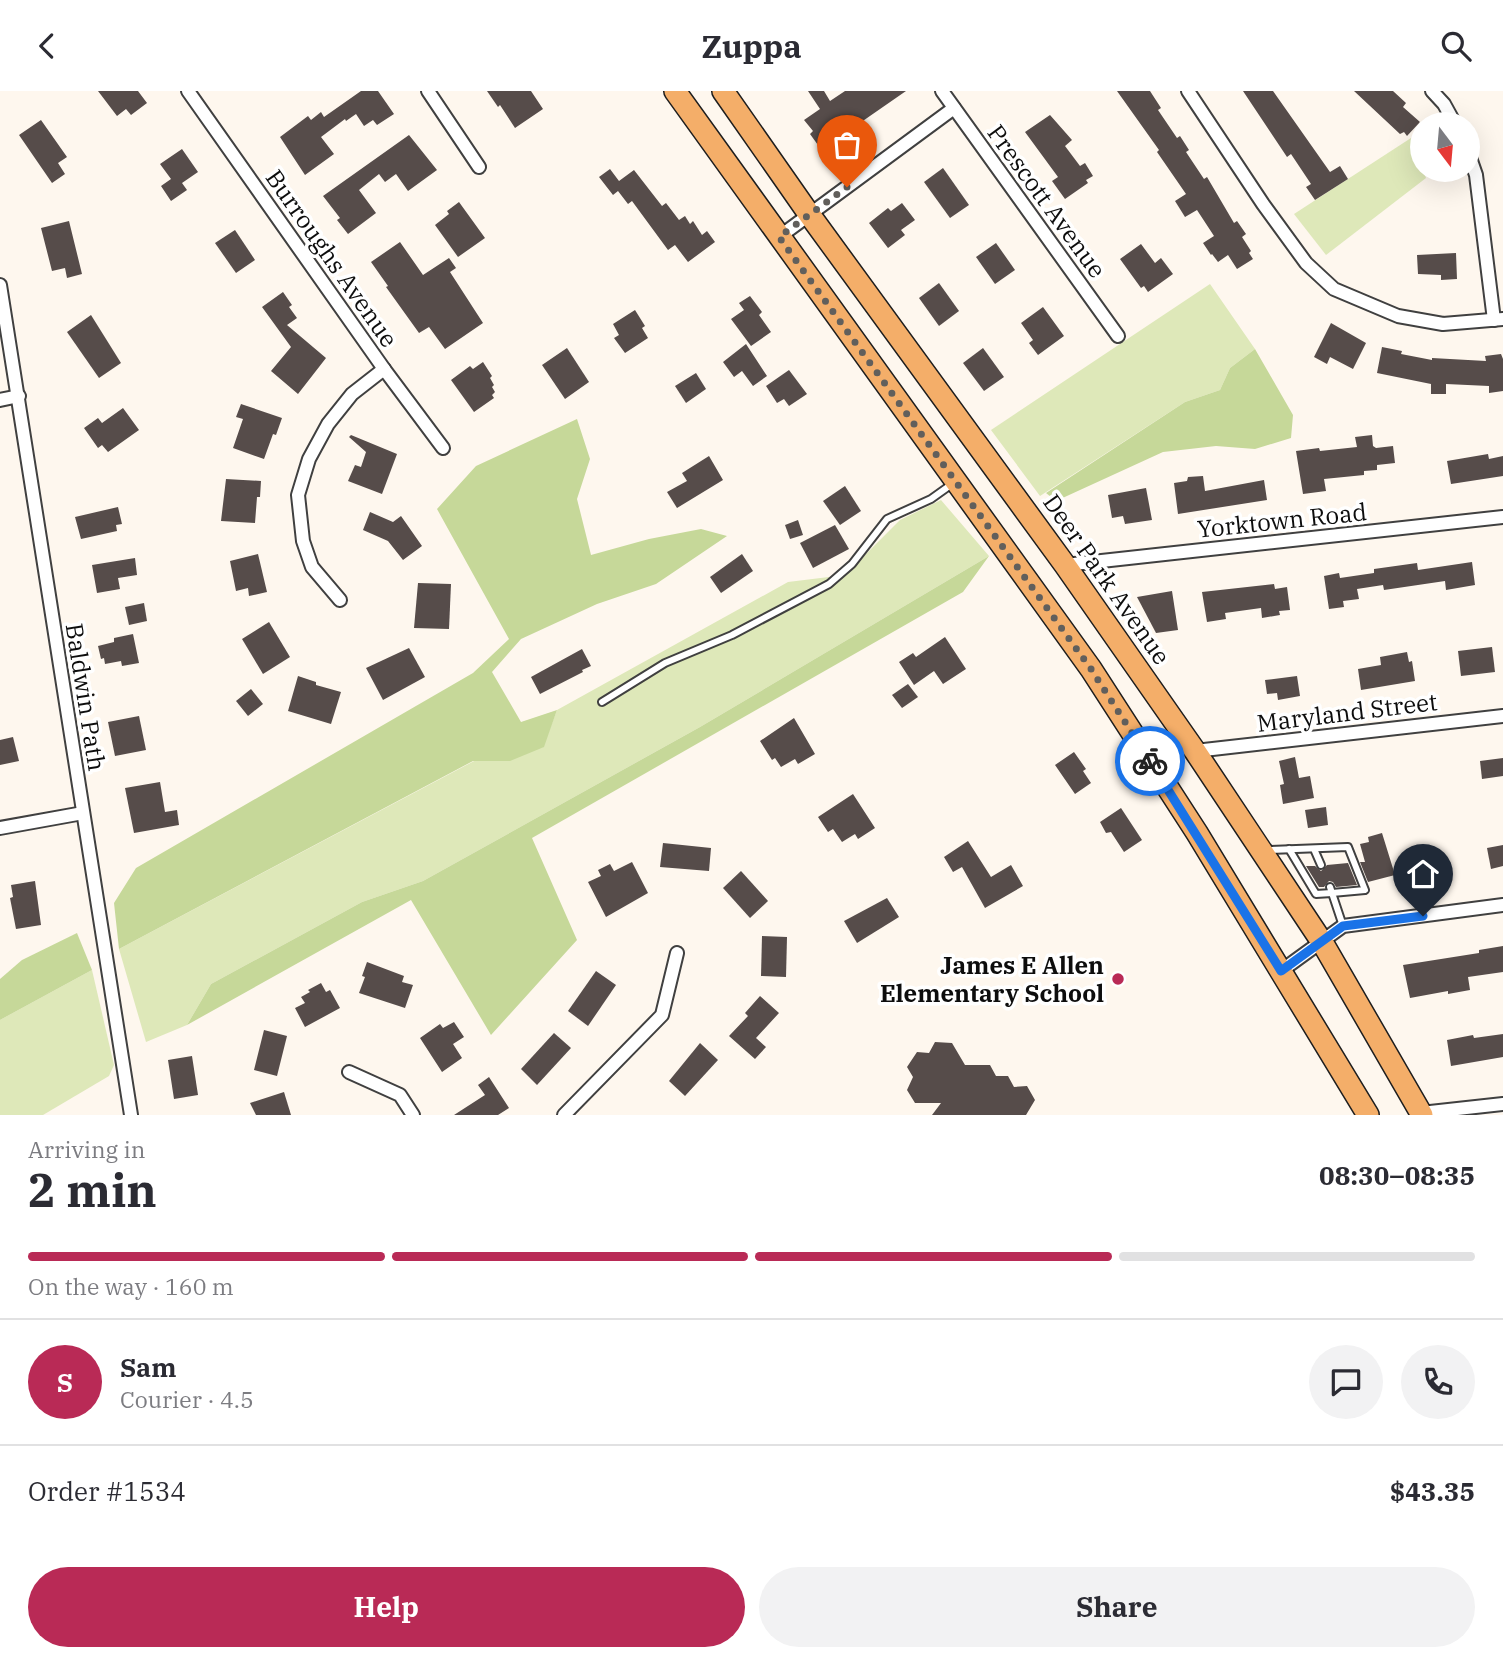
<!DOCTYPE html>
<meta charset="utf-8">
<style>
:root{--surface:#fff;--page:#f2f2f3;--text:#2b2b33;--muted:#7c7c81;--line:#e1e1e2;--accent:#b92a56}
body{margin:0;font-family:"IBM Plex Serif",serif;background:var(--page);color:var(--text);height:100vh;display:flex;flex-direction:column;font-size:26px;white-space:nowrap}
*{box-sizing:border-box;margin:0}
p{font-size:23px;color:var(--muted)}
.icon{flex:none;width:38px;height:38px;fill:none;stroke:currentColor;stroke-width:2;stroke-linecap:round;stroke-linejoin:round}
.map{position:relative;height:1024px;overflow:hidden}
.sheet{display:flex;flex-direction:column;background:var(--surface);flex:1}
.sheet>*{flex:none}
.needle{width:46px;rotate:164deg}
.controls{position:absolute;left:1410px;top:21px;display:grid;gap:14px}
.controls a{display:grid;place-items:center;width:70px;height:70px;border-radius:50%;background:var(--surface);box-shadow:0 7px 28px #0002;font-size:35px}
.pin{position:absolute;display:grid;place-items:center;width:60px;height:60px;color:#fff;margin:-72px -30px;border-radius:50% 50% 50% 0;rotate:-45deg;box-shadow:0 0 7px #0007}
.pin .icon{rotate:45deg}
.courier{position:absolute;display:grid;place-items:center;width:70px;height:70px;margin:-35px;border:5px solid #1a73e8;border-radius:50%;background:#fff;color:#222;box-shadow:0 2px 9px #0007}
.headline em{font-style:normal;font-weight:800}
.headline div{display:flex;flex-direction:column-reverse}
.headline{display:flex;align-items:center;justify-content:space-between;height:119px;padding:0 28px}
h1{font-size:46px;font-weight:800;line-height:52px}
.bar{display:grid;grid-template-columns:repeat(4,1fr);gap:10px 7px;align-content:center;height:84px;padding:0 28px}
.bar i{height:9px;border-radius:5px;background:var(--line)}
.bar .active{background:var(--accent)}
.bar p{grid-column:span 4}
.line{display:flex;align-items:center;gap:18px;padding:0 28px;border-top:2px solid var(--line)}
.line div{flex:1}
.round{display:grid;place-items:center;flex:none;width:74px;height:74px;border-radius:37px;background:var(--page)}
.action{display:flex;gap:14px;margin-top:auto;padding:14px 28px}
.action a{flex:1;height:80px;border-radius:42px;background:var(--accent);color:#fff;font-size:28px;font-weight:800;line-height:80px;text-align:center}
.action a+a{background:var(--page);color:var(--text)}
header{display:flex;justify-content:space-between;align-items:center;height:91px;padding:0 28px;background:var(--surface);font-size:32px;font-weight:800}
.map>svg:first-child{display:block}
.green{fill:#dee8b9}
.forest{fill:#c6d899}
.building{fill:#564c4a}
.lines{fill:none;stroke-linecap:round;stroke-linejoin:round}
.service-casing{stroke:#404040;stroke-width:10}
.minor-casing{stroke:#404040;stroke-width:16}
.primary-casing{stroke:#1e1e1e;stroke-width:24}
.service{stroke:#fff;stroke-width:6}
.minor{stroke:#fff;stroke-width:12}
.primary{stroke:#f4ae69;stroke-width:21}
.done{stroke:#615f5c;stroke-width:7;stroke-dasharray:0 12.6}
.route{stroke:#1a73e8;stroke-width:9}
.poi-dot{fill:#b92a56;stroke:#fff;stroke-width:2.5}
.labels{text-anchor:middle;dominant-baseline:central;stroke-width:7;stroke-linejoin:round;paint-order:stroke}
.street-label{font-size:24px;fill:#0d0d0d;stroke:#fff}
.poi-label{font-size:24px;font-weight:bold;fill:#0d0d0d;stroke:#fff;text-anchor:end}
</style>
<header><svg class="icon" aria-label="back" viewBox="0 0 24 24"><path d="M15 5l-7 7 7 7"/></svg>Zuppa<svg class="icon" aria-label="search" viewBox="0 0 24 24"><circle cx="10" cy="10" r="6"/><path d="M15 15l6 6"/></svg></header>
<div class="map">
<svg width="1503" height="1024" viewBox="0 0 1503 1024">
<rect width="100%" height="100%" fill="#fef7ee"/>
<g class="green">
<polygon points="1411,47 1426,87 1326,164 1294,123"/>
<polygon points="1210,193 1255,258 1230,277 1220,299 1185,311 1040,405 991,339"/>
<polygon points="941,409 989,465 700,636 423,790 362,811 211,893 187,934 146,951 119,858 476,669 543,656 557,619 788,491 845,484 900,429"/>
<polygon points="92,879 114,974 109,985 43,1024 0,1024 0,929"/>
</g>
<g class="forest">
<polygon points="1255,258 1293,324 1291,347 1255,358 1216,355 1163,361 1056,410 1046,402 1185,311 1220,299 1230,277"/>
<polygon points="577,328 590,368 577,408 591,464 649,448 701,438 727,445 656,493 597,513 521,548 492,581 521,631 557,619 544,656 510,670 473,670 119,858 114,812 136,777 473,582 509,548 437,418 476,375"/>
<polygon points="989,465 963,501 532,747 577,849 491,944 411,809 187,934 211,893 362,811 423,790 700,636"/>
<polygon points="77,842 92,879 0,929 0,888 22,869"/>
</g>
<g class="building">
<polygon points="98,0 138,0 147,12 131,24 126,18 117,25"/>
<polygon points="361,0 378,0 394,23 377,34 373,29 364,35 356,23 346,30 345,28 321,46 334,63 305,84 280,46 308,25 311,29 321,21 324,26"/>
<polygon points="487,0 531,0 543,18 515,37 500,14 498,16"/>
<polygon points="808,0 824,0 830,10 845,0 906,0 844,43 846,46 823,61 810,43 813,40 804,29 820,18"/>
<polygon points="1117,0 1150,0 1161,17 1158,19 1177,47 1180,45 1189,59 1186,61 1204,88 1207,86 1234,132 1237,130 1246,143 1242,146 1251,160 1249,162 1253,168 1237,178 1228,164 1218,171 1212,163 1211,164 1203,152 1214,145 1197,119 1185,126 1175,110 1186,103 1157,61 1159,59"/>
<polygon points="1243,0 1273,0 1330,81 1340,75 1348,88 1315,109 1306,96 1311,93 1291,63 1287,66"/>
<polygon points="1354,0 1393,0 1406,12 1403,16 1420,31 1407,45 1404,41 1400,43"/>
<polygon points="1050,24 1072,49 1065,55 1080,75 1085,72 1093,85 1086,89 1088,92 1065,108 1052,90 1058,86 1025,41"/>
<polygon points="41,29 67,66 58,72 65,83 52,92 19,44"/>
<polygon points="409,44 437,79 408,100 396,83 385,91 379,83 359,99 376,122 348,143 337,129 340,127 323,105"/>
<polygon points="182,58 198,81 182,92 187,99 171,110 161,95 171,88 160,73"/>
<polygon points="943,77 969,114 950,127 924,91"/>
<polygon points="610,78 619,90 634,79 662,115 666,112 679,129 685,125 690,133 693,130 702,144 707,140 715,151 688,171 675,154 668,159 632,110 628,113 618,100 613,104 599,86"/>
<polygon points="459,111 485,147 458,166 435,134 449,123 447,120"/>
<polygon points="902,112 915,129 901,139 905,144 888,157 869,132 888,117 891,120"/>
<polygon points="69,130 82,183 67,187 65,177 52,180 41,137"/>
<polygon points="235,139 255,169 236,182 215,152"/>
<polygon points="400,151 423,184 449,167 456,177 450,181 483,232 445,258 429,236 419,242 386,196 388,195 371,171"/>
<polygon points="996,152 1015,179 995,193 976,166"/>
<polygon points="1141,153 1155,172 1161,167 1173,183 1148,201 1144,195 1141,197 1120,168"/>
<polygon points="1456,162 1457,188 1441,189 1441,184 1418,183 1417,164"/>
<polygon points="939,192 959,220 939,235 919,207"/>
<polygon points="283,201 292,214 289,216 297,227 287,234 326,267 298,303 271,280 291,256 262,216"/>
<polygon points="750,205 762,221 759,224 771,241 751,255 731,228 744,219 739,212"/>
<polygon points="1043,216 1064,245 1038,264 1029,252 1033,249 1021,232"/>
<polygon points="635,219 645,235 642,237 648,247 625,262 614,247 619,244 613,233"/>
<polygon points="91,224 121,272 99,287 67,241"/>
<polygon points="1331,232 1366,252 1353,278 1330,266 1327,273 1314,266"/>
<polygon points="746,253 767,285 753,295 742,280 734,286 723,271"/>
<polygon points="1382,256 1402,260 1401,263 1432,269 1432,267 1486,270 1485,265 1501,263 1503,268 1503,300 1489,302 1489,295 1446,293 1446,303 1431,303 1431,293 1377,282"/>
<polygon points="567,257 589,291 565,308 542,274"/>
<polygon points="983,257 1004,286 984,300 963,272"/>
<polygon points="483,271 492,285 490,287 494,294 492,296 495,301 492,304 494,307 474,321 451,289 470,275 473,278"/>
<polygon points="789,279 807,303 789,315 784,308 777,312 766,295"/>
<polygon points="696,282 706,298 686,312 675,295"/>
<polygon points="241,313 282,327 276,344 273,343 264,368 233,357 243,328 236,326"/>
<polygon points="123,317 139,339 108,361 102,354 98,357 84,337 98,327 102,332"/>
<polygon points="351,344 397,363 382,403 348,390 355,374 361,376 366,361 349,346"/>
<polygon points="1372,344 1373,355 1376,357 1393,355 1395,372 1377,374 1377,379 1364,380 1364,384 1324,388 1326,400 1303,403 1296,360 1319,357 1320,360 1357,356 1355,346"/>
<polygon points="1488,363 1489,368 1503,365 1503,385 1451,393 1447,370"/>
<polygon points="709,365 723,389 677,417 667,401 687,390 682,382"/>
<polygon points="1203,385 1205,400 1264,389 1267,409 1178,423 1174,392 1187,390 1188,386"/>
<polygon points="226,388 261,390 260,406 257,406 255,432 221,430"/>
<polygon points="845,395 861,420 840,434 823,410"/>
<polygon points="1146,397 1152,429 1125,433 1123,425 1112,427 1108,404"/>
<polygon points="118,416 122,433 116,434 117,440 81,448 75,426"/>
<polygon points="370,421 393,431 401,425 422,455 403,469 388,450 363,439"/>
<polygon points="798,429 803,444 790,448 785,434"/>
<polygon points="835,434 849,458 813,477 800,452"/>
<polygon points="258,463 267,501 249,505 248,497 236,500 230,470"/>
<polygon points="742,463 753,480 721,502 710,486"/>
<polygon points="135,467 137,484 118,487 120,498 97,502 92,474"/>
<polygon points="1472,471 1475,494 1446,499 1445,490 1384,499 1383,494 1357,498 1359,508 1343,510 1344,516 1329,518 1324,485 1339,482 1340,487 1374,482 1374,478 1417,472 1418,479"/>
<polygon points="418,492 451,493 449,538 414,537"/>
<polygon points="1274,493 1275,498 1287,496 1290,519 1279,520 1280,524 1262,527 1261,517 1225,522 1226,528 1207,531 1202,501"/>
<polygon points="1172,500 1178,539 1156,542 1137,506"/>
<polygon points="144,512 147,530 129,534 125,516"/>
<polygon points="269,531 290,566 263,583 242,548"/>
<polygon points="133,543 139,572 122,575 121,570 105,573 104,567 101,568 98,555 114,551 114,547"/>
<polygon points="945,546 966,578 943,593 934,580 914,594 899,571 913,562 916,566"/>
<polygon points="1492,556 1495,581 1461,585 1458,560"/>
<polygon points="409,557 425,586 383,609 366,577"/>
<polygon points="582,558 591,575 582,579 583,581 540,603 531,586"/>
<polygon points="1407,561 1409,571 1412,570 1415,590 1361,599 1358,578 1381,574 1380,566"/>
<polygon points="298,585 316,591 316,594 341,601 331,633 288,620"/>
<polygon points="1297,585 1300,605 1278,609 1277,602 1267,603 1265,589"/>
<polygon points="908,593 918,606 902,617 892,604"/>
<polygon points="251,598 263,613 248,625 236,610"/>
<polygon points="139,625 146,659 115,665 108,631"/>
<polygon points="794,627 815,663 798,673 795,668 781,676 775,667 772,669 760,650"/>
<polygon points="13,646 19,670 0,674 0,649"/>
<polygon points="1074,661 1086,678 1083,680 1091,692 1075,703 1055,674"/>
<polygon points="1295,666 1299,687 1310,685 1314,707 1283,713 1280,694 1284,693 1279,670"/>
<polygon points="1503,667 1503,685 1482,688 1480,670"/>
<polygon points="160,691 165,721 177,719 179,734 134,742 125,697"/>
<polygon points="853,703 875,737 858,748 855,743 842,751 833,738 828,741 818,726"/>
<polygon points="1326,716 1328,734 1308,737 1305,719"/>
<polygon points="1121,717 1142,749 1124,761 1111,741 1106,742 1100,731"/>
<polygon points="1382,742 1395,784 1368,791 1360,771 1365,771 1360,753 1369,751 1368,746"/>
<polygon points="968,750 991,786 1011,774 1023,795 985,817 962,776 953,781 944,766"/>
<polygon points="663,752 711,757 709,780 660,776"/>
<polygon points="1503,754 1503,775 1491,778 1487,757"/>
<polygon points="632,771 648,802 606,826 588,791 601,785 598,779 610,773 614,780"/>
<polygon points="1348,772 1357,794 1336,796 1333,791 1329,790 1324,796 1319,796 1306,775 1315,775 1321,780 1327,774"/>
<polygon points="741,780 768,810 750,827 723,797"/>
<polygon points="35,790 41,834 16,838 10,807 13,806 11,794"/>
<polygon points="887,807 899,826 857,852 844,830"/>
<polygon points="762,845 787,846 786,886 761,885"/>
<polygon points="1503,855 1503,881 1468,886 1470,899 1448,903 1448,900 1410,907 1403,874 1479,862 1479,859"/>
<polygon points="367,871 404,885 402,891 413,894 405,917 359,902 365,886 362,885"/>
<polygon points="596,880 616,894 588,935 568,920"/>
<polygon points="321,892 326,901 330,899 340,917 305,936 295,917 305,912 301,906 310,901 308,899"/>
<polygon points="760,905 779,922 756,947 766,956 755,968 729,945 748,925 745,922"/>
<polygon points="454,931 464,946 453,953 462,967 442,981 420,947 440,933 443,937"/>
<polygon points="264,939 287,945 277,985 254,979"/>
<polygon points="554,942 571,957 537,994 521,978"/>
<polygon points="1503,943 1503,966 1451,975 1447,949 1473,944 1474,947"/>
<polygon points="935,951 952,952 965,974 990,974 996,985 1008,985 1014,996 1027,995 1035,1009 1026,1024 932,1024 941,1012 915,1012 907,999 913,986 907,976 917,961 929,962"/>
<polygon points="700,952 718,969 685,1005 669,990"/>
<polygon points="192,965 198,1004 174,1008 168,969"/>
<polygon points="489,986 509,1017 498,1024 454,1024 485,1004 478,994"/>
<polygon points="284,1001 291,1024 256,1024 250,1012"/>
</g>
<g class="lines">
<defs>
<g id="service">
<polyline points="602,611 665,572 732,544 829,493 852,473 887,428 931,408 952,393"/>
<polyline points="1289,758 1316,803 1332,802 1330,796"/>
<polyline points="1314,758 1321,774"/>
<polyline points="1268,759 1348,756 1365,799 1332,802 1343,835"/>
</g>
<g id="minor">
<polyline points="188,0 384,278 443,357"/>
<polyline points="428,0 479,76"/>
<polyline points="942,0 1118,245"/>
<polyline points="1188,0 1263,113 1306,172 1334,198 1398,225 1443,233 1503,228"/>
<polyline points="1432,0 1444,13 1455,33"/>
<polyline points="1468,61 1476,84 1494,229"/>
<polyline points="779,146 954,17"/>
<polyline points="0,194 131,1024"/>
<polyline points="0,309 19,305"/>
<polyline points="1065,474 1503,426"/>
<polyline points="340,509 312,476 303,450 298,404 309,368 328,333 352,303 384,278"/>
<polyline points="1195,660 1503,625"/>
<polyline points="0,737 83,722"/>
<polyline points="1281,880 1343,835 1503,814"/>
<polyline points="349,981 400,1004 413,1024"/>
<polyline points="1421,1022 1503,1013"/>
<polyline points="564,1024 662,924 677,862"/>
</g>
<g id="primary">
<polyline points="675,0 1091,578 1197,742 1368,1024"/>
<polyline points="723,0 809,123 1065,474 1195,660 1322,851 1422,1024"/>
</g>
</defs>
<use href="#service" class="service-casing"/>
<use href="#minor" class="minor-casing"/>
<use href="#primary" class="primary-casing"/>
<use href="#service" class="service"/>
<use href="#minor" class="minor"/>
<use href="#primary" class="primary"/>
</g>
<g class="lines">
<polyline class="done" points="847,96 779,146 1091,578 1150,670"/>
<polyline class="route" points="1150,670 1281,880 1343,835 1423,825"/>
</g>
<circle class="poi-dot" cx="1118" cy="888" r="7"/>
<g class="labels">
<g class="street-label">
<text transform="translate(1047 110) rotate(54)">Prescott Avenue</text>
<text transform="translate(332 167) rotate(55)">Burroughs Avenue</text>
<text transform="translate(1282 429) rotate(-6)">Yorktown Road</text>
<text transform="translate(1107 488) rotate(55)">Deer Park Avenue</text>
<text transform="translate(86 606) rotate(81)">Baldwin Path</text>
<text transform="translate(1347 621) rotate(-7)">Maryland Street</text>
</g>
<g class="poi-label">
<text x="1104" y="874">James E Allen<tspan x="1104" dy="28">Elementary School</tspan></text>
</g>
</g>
</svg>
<div class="controls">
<a><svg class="needle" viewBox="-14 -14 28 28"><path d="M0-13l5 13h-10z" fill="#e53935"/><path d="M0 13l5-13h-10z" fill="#7c7c81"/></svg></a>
</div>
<div class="pin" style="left:847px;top:96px;background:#ea580c"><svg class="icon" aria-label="bag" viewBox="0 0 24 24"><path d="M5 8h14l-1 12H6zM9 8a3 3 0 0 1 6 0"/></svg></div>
<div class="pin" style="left:1423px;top:825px;background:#1f2937"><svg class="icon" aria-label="home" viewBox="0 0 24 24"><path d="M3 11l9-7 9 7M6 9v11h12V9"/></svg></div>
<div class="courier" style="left:1150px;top:670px"><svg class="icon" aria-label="bike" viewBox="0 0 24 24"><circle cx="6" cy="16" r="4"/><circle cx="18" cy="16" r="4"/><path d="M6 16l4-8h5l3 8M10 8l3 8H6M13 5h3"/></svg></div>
</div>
<section class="sheet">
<div class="headline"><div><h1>2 min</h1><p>Arriving in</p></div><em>08:30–08:35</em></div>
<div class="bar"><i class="active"></i><i class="active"></i><i class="active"></i><i></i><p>On the way · 160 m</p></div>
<div class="line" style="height:126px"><b class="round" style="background:var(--accent);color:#fff">S</b><div><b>Sam</b><p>Courier · 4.5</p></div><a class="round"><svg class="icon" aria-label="chat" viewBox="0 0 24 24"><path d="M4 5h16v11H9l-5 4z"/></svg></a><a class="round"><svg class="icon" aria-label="phone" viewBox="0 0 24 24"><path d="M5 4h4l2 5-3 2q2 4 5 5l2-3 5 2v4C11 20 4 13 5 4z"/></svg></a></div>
<div class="line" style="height:91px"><div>Order #1534</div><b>$43.35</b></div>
<div class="action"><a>Help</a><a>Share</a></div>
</section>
